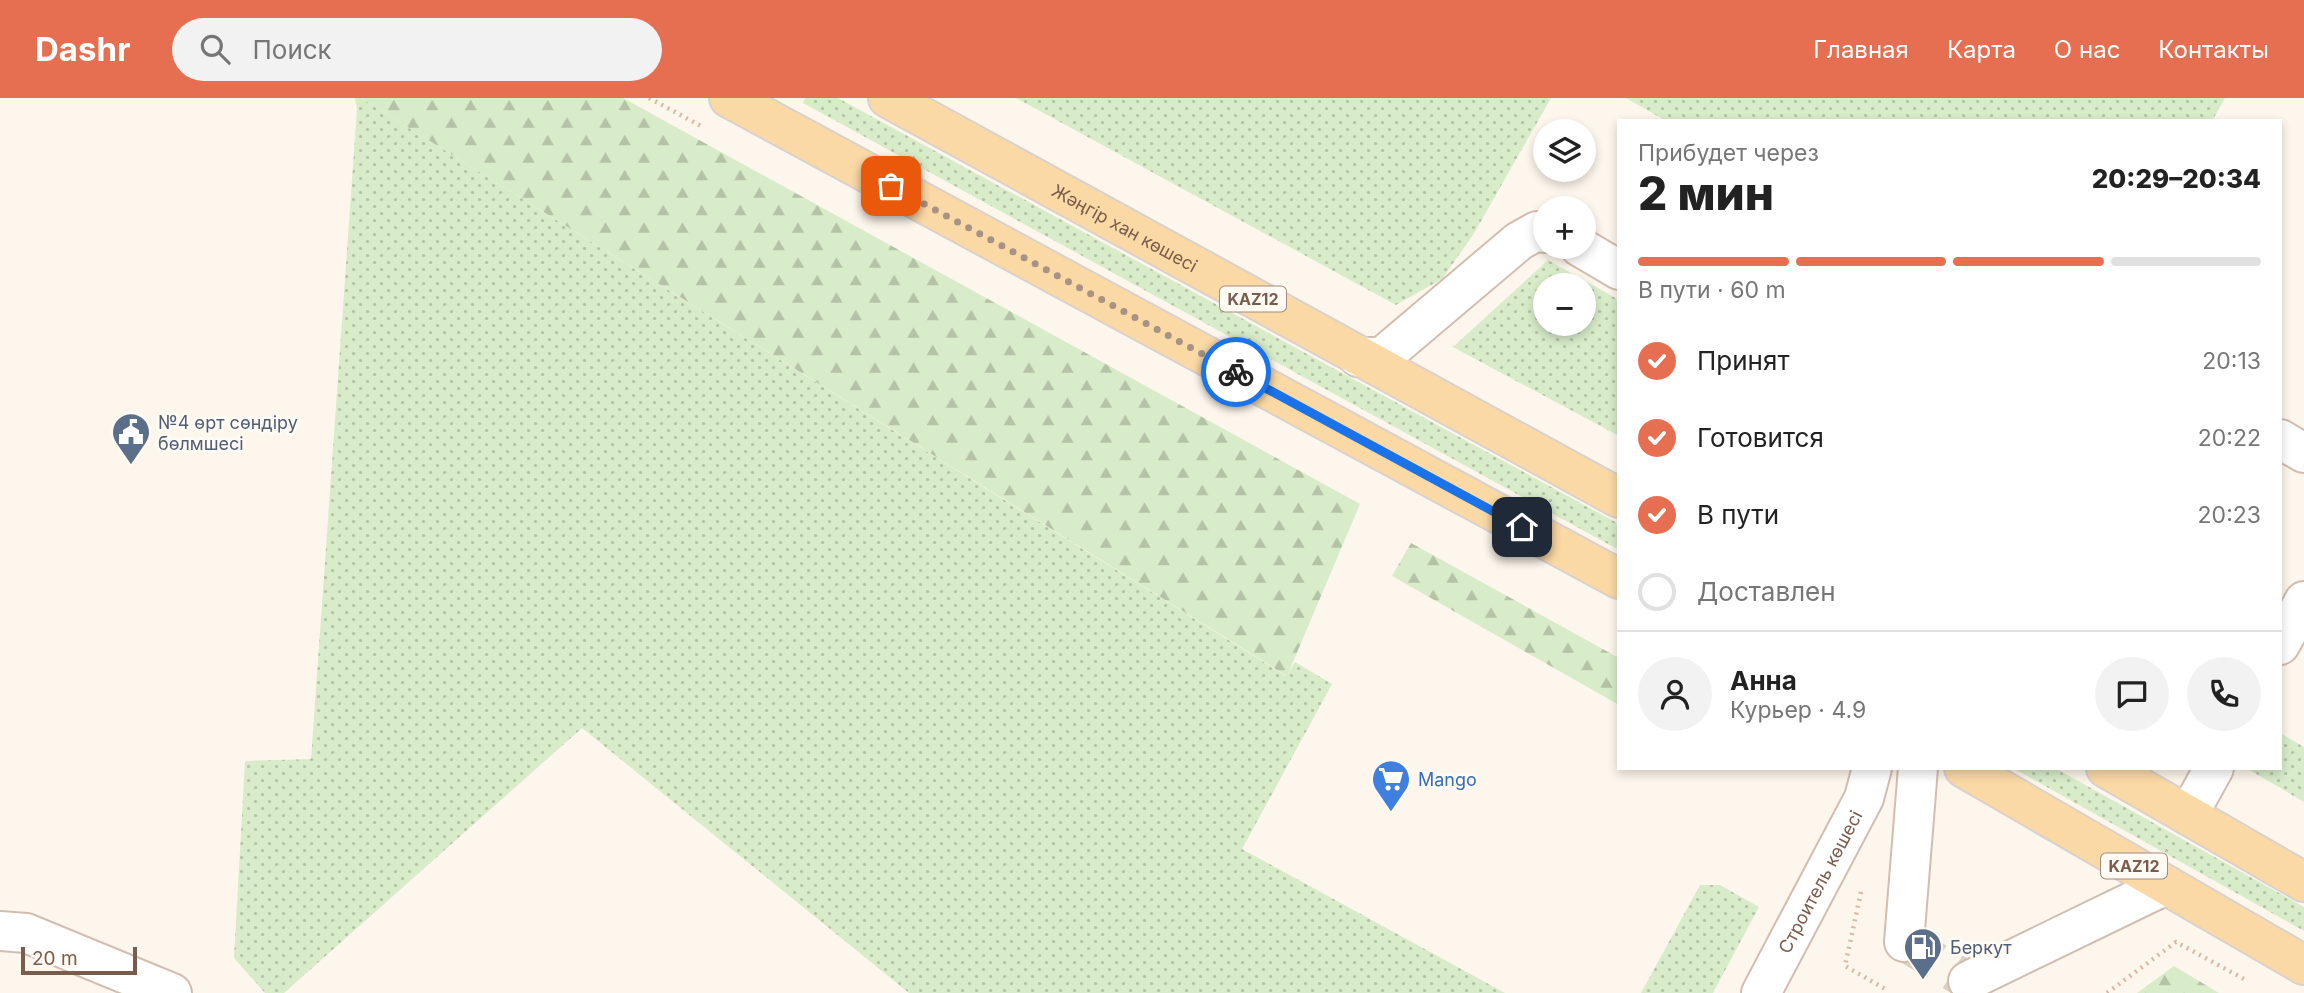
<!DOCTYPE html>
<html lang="ru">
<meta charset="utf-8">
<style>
:root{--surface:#fff;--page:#f2f2f2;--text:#222;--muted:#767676;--line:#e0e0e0;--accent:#e76f51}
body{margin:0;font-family:Inter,sans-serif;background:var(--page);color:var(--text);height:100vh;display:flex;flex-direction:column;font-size:26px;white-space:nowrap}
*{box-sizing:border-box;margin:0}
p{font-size:23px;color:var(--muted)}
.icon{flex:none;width:38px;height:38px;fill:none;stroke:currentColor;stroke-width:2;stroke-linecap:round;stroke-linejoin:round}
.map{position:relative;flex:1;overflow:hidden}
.panel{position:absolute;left:1617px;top:21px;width:665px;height:651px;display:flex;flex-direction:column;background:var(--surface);border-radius:0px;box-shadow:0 4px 10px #0003}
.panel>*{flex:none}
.controls{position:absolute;left:1533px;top:21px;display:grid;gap:14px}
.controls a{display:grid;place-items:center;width:63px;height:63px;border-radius:50%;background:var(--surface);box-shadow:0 4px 10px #0003;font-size:35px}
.scale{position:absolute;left:21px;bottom:18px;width:116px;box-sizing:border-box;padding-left:7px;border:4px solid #7a5c4d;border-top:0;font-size:19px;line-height:24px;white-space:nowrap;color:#7a5c4d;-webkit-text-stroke:5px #fffaf3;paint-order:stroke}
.pin{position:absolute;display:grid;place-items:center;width:60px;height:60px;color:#fff;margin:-30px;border-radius:14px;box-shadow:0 4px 10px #0006}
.courier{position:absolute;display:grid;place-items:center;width:70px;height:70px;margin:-35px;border:5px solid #1a73e8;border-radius:50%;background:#fff;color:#222;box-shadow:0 2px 9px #0007}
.overview em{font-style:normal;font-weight:800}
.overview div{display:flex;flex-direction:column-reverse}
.overview{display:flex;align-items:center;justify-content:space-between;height:119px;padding:0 21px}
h1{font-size:46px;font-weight:800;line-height:52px}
.bar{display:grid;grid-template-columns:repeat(4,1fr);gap:10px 7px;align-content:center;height:84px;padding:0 21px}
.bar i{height:9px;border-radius:5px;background:var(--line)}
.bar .active{background:var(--accent)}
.bar p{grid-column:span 4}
.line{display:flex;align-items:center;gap:18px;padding:0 21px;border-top:2px solid var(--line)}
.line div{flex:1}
.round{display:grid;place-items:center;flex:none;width:74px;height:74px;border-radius:37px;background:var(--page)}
ol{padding:0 21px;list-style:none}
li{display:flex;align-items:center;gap:21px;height:77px}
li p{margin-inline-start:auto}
li .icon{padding:7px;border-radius:50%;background:var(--accent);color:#fff;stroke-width:4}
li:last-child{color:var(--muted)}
li i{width:38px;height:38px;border:4px solid var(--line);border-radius:50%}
header{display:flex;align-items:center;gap:42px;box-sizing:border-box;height:98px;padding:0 35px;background:var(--accent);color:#fff}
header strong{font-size:33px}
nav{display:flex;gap:38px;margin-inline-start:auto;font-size:24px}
.search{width:490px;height:63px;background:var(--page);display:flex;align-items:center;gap:18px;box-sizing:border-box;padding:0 24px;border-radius:38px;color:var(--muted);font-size:26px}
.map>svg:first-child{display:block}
.grass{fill:url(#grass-dots);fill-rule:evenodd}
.forest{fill:url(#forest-firs)}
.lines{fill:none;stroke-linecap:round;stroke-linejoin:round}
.minor-tunnel{stroke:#dcd0c4;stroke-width:38;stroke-dasharray:38 19;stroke-linecap:butt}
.minor-casing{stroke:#d1beb0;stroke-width:42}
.major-casing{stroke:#dad1cd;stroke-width:42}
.path{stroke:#d9b8a5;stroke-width:4.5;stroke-dasharray:2 5;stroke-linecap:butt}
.minor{stroke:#fff;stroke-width:38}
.major{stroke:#fbd9a5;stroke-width:38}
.done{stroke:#a89285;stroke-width:7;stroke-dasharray:0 12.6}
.route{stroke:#1a73e8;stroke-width:9}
.labels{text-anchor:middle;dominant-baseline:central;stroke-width:6;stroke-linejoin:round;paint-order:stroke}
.shield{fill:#fffaf3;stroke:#a28b7f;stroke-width:2}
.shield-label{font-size:16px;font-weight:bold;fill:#7a5c4d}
.street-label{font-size:18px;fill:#7a5c4d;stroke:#fffaf3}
.service-label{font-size:18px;fill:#4e5e75;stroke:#fffaf3;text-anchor:start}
.shop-label{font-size:18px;fill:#366cbe;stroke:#fffaf3;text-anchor:start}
</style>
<header>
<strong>Dashr</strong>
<div class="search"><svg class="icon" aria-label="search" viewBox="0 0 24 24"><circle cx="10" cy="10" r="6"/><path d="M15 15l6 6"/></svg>Поиск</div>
<nav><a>Главная</a><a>Карта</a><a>О нас</a><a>Контакты</a></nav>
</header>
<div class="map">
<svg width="2304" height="895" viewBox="0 0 2304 895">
<defs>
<pattern id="grass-dots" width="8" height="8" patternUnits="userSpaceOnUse" patternTransform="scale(1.75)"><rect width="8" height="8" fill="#d8ecc9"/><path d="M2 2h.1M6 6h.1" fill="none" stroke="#b4c2a5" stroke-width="1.8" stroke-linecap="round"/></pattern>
<pattern id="forest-firs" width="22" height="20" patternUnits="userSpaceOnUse" patternTransform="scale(1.75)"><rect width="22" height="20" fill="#d8ecc9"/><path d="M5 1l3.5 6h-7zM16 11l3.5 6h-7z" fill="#b4c2a5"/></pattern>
</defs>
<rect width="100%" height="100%" fill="#fdf6ec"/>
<g class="grass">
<polygon points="355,0 361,0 1286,578 1295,564 1332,586 1242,751 1505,895 909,895 582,630 284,895 265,895 234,860 245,663 311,661 357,11"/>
<polygon points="805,0 838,0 1619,426 1619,452 803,5"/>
<polygon points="1016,0 1551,0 1473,137 1442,181 1396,207"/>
<polygon points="1626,0 2225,0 2212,23 1666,23"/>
<path d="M1548,162L1619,202V338L1453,249ZM1584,187V226H1545V187Z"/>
<polygon points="2280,635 2304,649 2304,704 2246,670 2280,670"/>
<polygon points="2013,670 2055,670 2304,809 2304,833"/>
<polygon points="1700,787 1720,787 1759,809 1713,895 1641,895"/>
</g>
<g class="forest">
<polygon points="361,0 623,0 1360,406 1287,578"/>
<polygon points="1411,445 1619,560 1619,607 1392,478"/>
<polygon points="2174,868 2219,895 2137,895"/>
</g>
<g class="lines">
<polyline class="minor-tunnel" points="1904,844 1968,883"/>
<defs>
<g id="minor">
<polyline points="1580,149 1619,172"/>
<polyline points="1358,259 1382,259 1519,143 1537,133 1545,135"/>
<polyline points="2280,341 2304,355"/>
<polyline points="2280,547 2304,503"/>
<polyline points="2188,717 2214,670"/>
<polyline points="0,833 26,835 172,895"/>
<polyline points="1904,844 1918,670"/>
<polyline points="1968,883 2166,787"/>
<path id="s1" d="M1761,895L1864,700L1872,670"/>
</g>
<g id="major">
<polyline points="729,0 1619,481"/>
<path id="s2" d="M888,0L1619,400"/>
<polyline points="1964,670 2304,867"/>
<polyline points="2106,670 2304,784"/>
</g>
</defs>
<use href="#minor" class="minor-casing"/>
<use href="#major" class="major-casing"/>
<g class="path">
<polyline points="649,0 701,28"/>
<polyline points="1861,794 1845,868 1887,892"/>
<polyline points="2107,895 2176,844 2244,881"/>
</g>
<use href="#minor" class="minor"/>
<use href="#major" class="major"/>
</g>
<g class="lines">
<polyline class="done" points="891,88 1236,274"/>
<polyline class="route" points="1236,274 1522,429"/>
</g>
<defs>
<symbol id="civic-pin" viewBox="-11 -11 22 30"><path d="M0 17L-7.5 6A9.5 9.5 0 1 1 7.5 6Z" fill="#5c6f8a" stroke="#fffaf3"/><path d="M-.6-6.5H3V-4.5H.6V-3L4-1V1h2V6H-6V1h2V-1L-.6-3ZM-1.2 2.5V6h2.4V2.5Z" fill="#fff"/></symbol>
<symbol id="supermarket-pin" viewBox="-11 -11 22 30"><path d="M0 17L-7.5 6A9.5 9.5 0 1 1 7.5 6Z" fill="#3f7fe0" stroke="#fffaf3"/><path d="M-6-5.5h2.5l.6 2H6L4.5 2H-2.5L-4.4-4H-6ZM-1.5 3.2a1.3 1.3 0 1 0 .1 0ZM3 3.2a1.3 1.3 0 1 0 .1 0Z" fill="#fff"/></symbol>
<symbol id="fuel-pin" viewBox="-11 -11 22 30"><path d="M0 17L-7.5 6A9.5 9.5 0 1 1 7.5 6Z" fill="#5c6f8a" stroke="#fffaf3"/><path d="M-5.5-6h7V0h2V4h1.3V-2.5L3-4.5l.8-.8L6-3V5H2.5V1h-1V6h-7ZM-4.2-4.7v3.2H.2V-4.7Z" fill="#fff"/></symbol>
</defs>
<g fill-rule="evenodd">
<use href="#civic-pin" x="109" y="312" width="44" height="60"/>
<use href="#supermarket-pin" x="1369" y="659" width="44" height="60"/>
<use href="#fuel-pin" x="1901" y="827" width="44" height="60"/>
</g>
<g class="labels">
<g class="shield">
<rect x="1220" y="188.5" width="66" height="25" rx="5"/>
<rect x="2101" y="755.5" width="66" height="25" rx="5"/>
</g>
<g class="shield-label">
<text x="1253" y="201">KAZ12</text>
<text x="2134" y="768">KAZ12</text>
</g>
<g class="street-label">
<text stroke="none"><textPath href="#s2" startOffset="270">Жәңгір хан көшесі</textPath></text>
<text stroke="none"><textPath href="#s1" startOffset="126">Строитель көшесі</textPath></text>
</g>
<g class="service-label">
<text x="158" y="324">№4 өрт сөндіру<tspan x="158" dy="21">бөлмшесі</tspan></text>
<text x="1950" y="849">Беркут</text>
</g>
<g class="shop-label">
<text x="1418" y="681">Mango</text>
</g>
</g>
</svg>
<div class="controls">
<a><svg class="icon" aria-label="layers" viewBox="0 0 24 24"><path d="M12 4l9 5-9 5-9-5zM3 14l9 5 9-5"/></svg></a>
<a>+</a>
<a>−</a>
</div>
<div class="scale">20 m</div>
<div class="pin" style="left:891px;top:88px;background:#ea580c"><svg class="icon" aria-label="bag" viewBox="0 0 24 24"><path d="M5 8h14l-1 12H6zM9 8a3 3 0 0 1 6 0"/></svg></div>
<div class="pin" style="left:1522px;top:429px;background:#1f2937"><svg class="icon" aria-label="home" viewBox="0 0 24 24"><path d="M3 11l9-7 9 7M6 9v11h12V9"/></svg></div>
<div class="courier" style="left:1236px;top:274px"><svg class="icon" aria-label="bike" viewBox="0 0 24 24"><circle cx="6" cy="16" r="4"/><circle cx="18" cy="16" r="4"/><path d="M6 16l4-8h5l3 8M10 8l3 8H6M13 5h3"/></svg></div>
<section class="panel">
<div class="overview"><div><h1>2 мин</h1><p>Прибудет через</p></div><em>20:29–20:34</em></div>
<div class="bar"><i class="active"></i><i class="active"></i><i class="active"></i><i></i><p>В пути · 60 m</p></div>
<ol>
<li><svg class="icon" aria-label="check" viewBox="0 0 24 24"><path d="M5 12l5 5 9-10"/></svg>Принят<p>20:13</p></li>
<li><svg class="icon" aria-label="check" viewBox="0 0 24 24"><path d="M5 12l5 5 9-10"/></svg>Готовится<p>20:22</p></li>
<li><svg class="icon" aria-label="check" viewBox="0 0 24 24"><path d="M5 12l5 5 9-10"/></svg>В пути<p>20:23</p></li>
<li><i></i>Доставлен</li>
</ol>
<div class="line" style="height:126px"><a class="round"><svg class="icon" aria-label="person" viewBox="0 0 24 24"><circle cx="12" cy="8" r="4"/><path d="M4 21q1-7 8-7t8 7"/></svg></a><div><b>Анна</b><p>Курьер · 4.9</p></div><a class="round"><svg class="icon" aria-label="chat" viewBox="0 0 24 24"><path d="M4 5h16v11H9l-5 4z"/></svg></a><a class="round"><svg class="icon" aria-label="phone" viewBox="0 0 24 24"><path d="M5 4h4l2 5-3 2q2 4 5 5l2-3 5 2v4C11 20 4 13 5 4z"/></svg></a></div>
</section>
</div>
